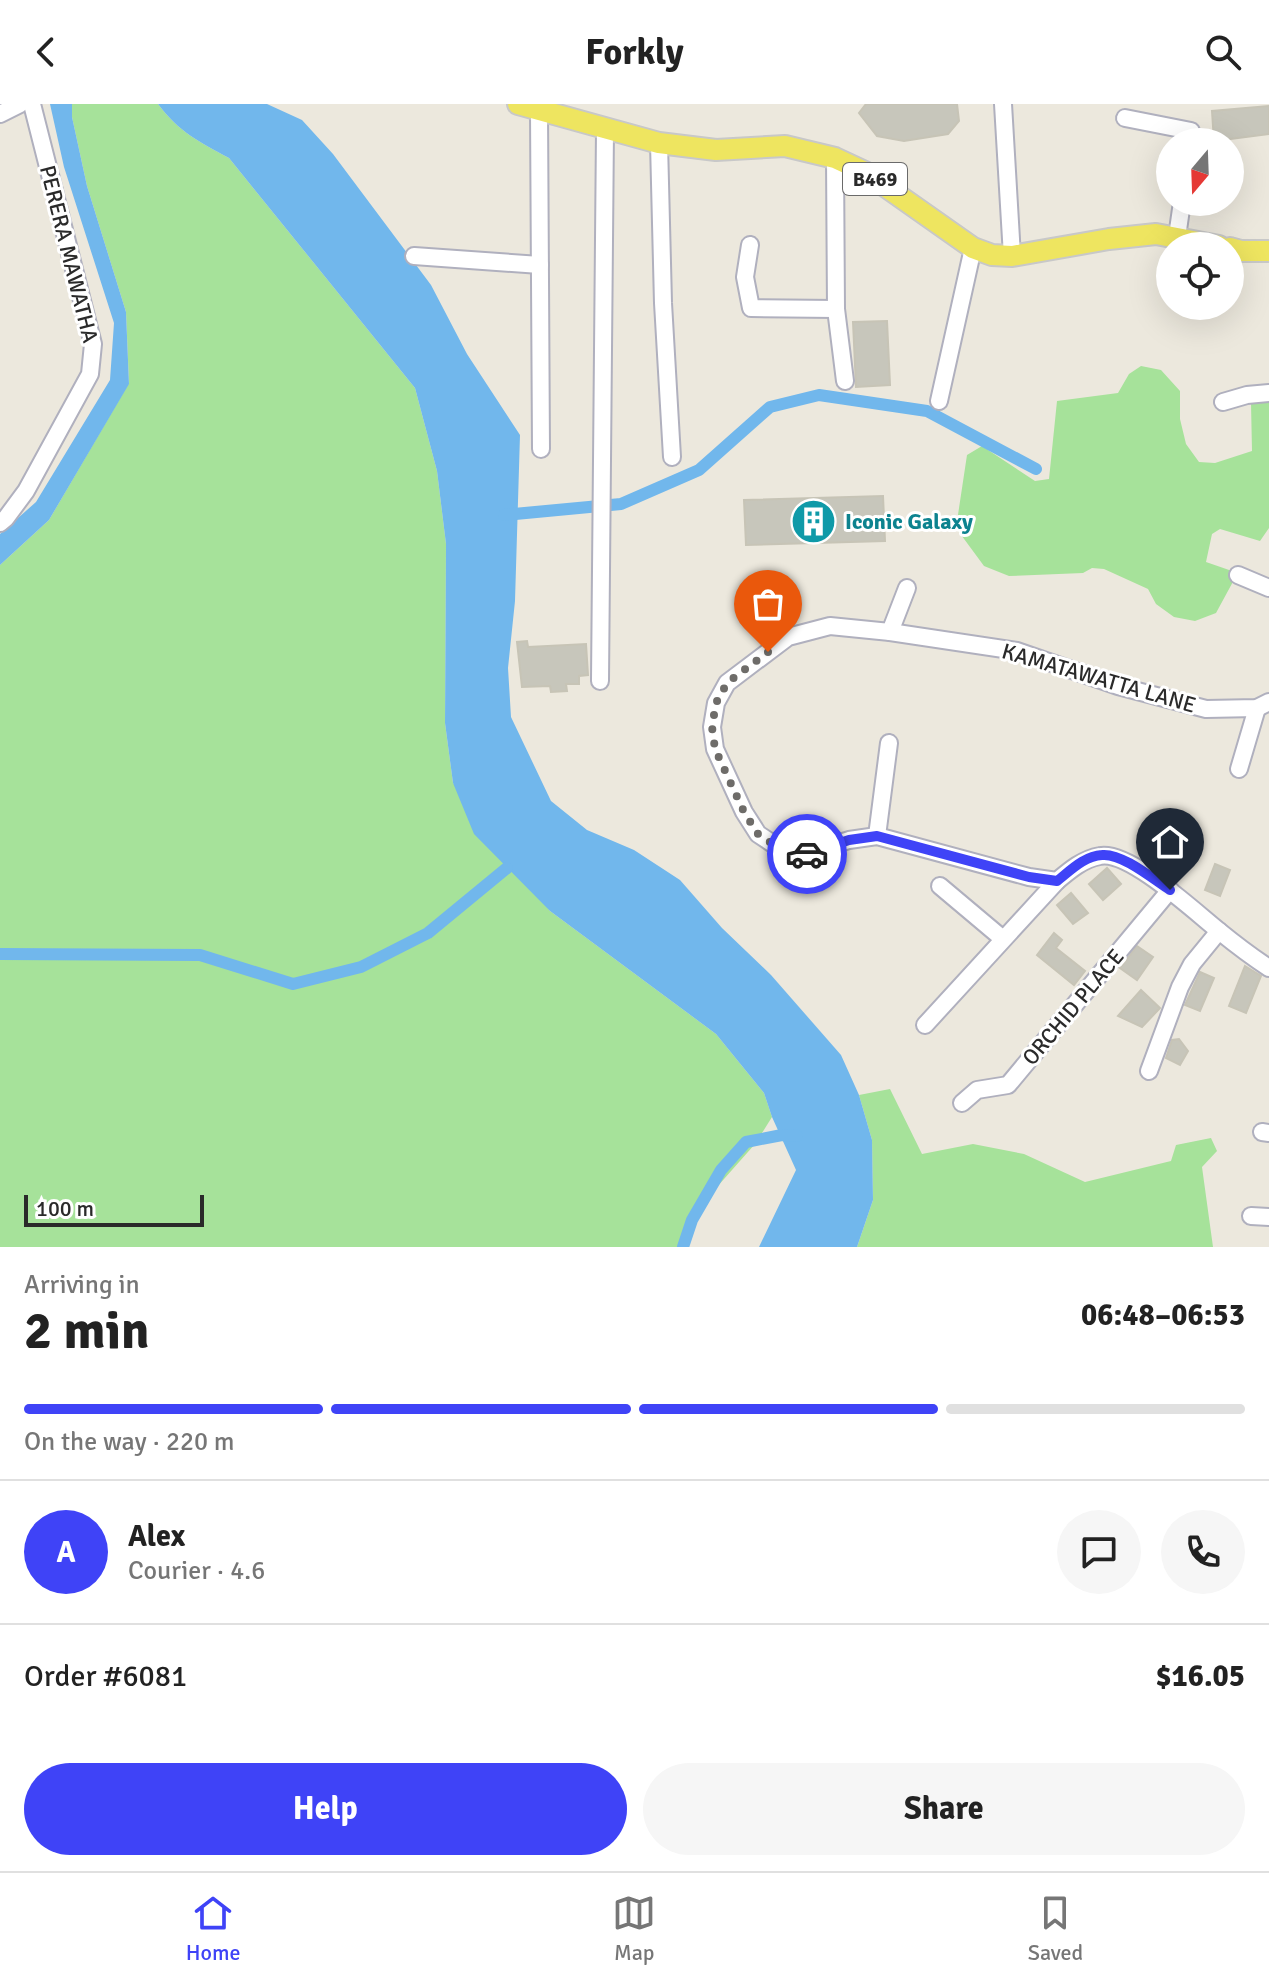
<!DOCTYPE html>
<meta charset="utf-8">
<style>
:root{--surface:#fff;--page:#f6f6f6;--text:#222;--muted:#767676;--line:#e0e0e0;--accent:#3f43f7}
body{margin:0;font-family:Signika,sans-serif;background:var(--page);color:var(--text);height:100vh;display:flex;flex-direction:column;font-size:30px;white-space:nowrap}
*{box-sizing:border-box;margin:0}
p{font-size:26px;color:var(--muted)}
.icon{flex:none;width:44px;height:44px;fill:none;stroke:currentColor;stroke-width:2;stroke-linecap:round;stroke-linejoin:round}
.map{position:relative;height:1143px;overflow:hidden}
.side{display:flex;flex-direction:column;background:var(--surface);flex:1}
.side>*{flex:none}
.needle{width:52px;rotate:199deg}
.buttons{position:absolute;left:1156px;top:24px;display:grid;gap:16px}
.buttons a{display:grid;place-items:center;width:88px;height:88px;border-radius:50%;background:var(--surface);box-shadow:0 8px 32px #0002;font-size:40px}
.scale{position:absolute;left:24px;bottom:20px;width:180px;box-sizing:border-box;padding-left:8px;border:4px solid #2a2a2a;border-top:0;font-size:22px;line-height:28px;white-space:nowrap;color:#2a2a2a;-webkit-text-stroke:6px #fff;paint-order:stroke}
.pin{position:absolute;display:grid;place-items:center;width:68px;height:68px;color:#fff;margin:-82px -34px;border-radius:50% 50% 50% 0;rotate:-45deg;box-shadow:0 0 8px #0007}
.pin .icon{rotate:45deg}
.courier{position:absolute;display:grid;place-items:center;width:80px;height:80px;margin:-40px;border:6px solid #3f43f7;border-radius:50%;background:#fff;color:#222;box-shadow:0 2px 10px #0007}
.head em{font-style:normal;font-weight:700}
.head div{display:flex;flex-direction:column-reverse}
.head{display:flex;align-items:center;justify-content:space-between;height:136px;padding:0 24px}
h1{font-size:52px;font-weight:700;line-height:60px}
.bar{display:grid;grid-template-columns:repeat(4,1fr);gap:12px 8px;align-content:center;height:96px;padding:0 24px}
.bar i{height:10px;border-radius:6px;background:var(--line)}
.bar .active{background:var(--accent)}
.bar p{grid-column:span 4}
.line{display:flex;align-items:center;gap:20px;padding:0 24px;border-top:2px solid var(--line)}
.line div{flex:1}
.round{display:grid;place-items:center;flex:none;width:84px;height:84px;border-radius:42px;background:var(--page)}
.cta{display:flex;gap:16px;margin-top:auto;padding:16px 24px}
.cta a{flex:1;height:92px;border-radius:48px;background:var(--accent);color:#fff;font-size:32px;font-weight:700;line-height:92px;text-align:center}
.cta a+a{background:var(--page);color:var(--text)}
header{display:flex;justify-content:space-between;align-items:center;height:104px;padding:0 24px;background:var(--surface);font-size:36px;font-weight:700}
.tabs{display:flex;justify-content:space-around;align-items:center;height:112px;border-top:2px solid var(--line);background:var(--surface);font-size:22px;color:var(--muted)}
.tabs a{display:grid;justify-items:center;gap:4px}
.tabs .active{color:var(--accent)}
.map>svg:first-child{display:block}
.green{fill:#a6e29a}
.water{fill:#71b7ec}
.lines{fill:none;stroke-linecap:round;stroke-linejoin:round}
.canal{stroke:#71b7ec;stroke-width:12}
.building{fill:#c7c6bb;stroke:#c7c4b6;stroke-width:2}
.minor-casing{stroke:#b0b0be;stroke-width:20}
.major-casing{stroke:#c8c8c8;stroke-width:24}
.minor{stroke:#fff;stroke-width:16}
.major{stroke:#eee560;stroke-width:20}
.done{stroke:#6e6c69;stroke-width:8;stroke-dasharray:0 14.4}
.route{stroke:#3f43f7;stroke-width:10}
.labels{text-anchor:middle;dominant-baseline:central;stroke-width:6;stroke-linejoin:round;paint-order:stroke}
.shield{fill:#fff;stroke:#6a6a6a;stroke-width:2}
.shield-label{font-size:20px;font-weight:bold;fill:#2a2a2a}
.street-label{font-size:22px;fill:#2a2a2a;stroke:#fff}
.culture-label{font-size:22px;font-weight:bold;fill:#0d838f;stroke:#fff;text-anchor:start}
</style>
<header><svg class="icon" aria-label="back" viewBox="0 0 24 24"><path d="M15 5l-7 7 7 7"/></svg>Forkly<svg class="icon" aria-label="search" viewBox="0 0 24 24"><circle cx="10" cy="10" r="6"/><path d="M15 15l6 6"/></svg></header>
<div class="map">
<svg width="1269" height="1143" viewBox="0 0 1269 1143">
<rect width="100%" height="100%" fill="#ece8dd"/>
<g class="green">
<path d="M72,0H158C180,29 198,37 229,54L415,284L437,367L446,440L445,619L453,679L550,807L716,930L764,989L772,1013L755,1040L701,1101L677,1143H0V461L49,416L129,279L126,208L87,82L72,13Z"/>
<polygon points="1141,262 1161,266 1180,287 1180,315 1186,340 1199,358 1215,359 1252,347 1251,299 1265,287 1269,288 1269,424 1260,437 1220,425 1212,430 1206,458 1232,467 1235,474 1216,509 1195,517 1174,513 1156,500 1148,485 1104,465 1092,464 1083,469 1009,472 984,462 956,424 967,351 982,342 1035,377 1049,375 1057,297 1118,289 1129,270"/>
<polygon points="890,985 922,1050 973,1040 1024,1050 1085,1078 1171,1057 1176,1041 1211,1034 1217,1047 1202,1063 1213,1143 857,1143 873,1096 872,1036 859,991"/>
</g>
<g class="water">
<polygon points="50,0 72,0 72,13 87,82 126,208 129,280 49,416 0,461 0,430 36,398 110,276 114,219 64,63"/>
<path d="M158,0H267L302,16L333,50L431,181L467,250L520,331L515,497L508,564L511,613L551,697L587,726L634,746L680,776L722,824L771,871L841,951L859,991L872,1036L873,1096L857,1143H759L796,1066L772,1013L764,989L716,930L550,807L474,730L453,679L445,619L446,440L437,367L415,284L229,54C198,37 180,29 158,0Z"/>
</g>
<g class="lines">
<g class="canal">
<polyline points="504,411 621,400 699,366 770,303 819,291 927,307 1036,365"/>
<polyline points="0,850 200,851 293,880 361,863 428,829 507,764"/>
<polyline points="683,1143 692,1116 721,1066 746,1038 782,1031 797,1032"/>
</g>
</g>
<g class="building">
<polygon points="866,0 957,0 959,17 948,30 904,37 877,32 859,9"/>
<polygon points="1269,2 1269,30 1214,37 1212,7"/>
<polygon points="887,217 890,281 856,283 853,218"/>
<polygon points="883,392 885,437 746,441 744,396"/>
<polygon points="527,537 528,543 586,540 588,571 579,572 579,580 566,580 567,587 551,588 550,582 522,583 517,538"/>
<polygon points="1215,760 1230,766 1220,792 1205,786"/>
<polygon points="1107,764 1121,780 1103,796 1089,780"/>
<polygon points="1071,789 1088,809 1073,820 1057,801"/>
<polygon points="1054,829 1062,836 1056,844 1085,867 1074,881 1037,851"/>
<polygon points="1137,842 1153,853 1137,876 1120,864"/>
<polygon points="1245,862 1261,872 1246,909 1229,902"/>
<polygon points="1200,868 1214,874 1200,907 1185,901"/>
<polygon points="1141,886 1160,904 1142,923 1118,912"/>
<polygon points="1179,935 1188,947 1180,961 1166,954 1172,936"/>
</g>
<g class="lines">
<defs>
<g id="minor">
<polyline points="1003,0 1012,152"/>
<polyline points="539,7 541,345"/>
<polyline points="0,10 20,0"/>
<polyline points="1125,14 1191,27 1190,38"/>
<polyline points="659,39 663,199 672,353"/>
<polyline points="835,54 836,205 845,277"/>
<polyline points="1177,133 1182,98"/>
<polyline points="750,141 745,173 751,204 836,205"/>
<polyline points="414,152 540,161"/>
<polyline points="939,297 973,144"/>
<polyline points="1223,298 1247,291 1269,289"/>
<polyline points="0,419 6,414 26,387 90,270 93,240 32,0"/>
<polyline points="1238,471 1269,484"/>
<polyline points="890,528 907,484"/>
<path d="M600,577C603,393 602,210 605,26"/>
<path d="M1269,598L1257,604L1206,605L1118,582L1017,547L890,528L830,522L788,533L727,579L716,599L712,623L715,645L744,708L758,730L788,750H805L849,736L877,732L1029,773L1057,777C1070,766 1083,755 1100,752C1129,746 1195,808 1219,827C1235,840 1252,853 1269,864"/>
<polyline points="1239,665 1257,604"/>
<polyline points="877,732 889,639"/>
<polyline points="940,782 1003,835"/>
<polyline points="925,921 1057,777"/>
<polyline points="1149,967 1180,883 1192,860 1219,827"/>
<polyline points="962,999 977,986 1008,981 1170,786"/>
<polyline points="1262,1028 1269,1029"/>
<polyline points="1251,1112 1269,1113"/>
</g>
<g id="major">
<polyline points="518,0 659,39 716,46 785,42 835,54 865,68 973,144 992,151 1012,152 1109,135 1156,130 1219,142"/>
<polyline points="1230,144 1241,147 1269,147"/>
</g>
</defs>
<use href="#minor" class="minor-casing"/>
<use href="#major" class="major-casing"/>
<use href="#minor" class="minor"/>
<use href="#major" class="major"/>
</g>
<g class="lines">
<polyline class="done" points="768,548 727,579 716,599 712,623 715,645 744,708 758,730 788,750 807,750"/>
<path class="route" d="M807,750L849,736L877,732L1029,773L1057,777C1070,767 1084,752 1102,751C1122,749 1153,775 1170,786"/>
</g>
<defs>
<symbol id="building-disc" viewBox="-11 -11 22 22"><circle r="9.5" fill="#0f9aa8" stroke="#fff"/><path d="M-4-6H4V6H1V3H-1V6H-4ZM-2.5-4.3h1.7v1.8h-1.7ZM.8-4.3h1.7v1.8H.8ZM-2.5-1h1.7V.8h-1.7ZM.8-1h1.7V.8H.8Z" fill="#fff"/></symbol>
</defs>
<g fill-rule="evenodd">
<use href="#building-disc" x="788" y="392" width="51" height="51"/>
</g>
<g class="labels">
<rect class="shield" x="843" y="59" width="64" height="32" rx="6"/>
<g class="shield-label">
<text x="875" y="75">B469</text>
</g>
<g class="street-label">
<text transform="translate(69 150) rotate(76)">PERERA MAWATHA</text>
<text transform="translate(1099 574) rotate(16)">KAMATAWATTA LANE</text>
<text transform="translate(1073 903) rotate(-50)">ORCHID PLACE</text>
</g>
<g class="culture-label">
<text x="845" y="417">Iconic Galaxy</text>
</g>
</g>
</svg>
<div class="buttons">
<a><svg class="needle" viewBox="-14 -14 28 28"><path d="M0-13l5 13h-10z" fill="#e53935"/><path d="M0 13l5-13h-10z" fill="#767676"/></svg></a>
<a><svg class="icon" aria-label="locate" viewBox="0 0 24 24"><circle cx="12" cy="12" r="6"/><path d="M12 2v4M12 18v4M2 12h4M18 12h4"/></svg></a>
</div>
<div class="scale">100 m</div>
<div class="pin" style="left:768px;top:548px;background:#ea580c"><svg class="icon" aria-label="bag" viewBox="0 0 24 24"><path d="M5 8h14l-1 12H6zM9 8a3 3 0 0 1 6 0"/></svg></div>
<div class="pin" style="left:1170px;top:786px;background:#1f2937"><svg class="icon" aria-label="home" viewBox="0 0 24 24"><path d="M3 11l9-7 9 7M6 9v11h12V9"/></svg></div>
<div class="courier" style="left:807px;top:750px"><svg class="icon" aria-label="car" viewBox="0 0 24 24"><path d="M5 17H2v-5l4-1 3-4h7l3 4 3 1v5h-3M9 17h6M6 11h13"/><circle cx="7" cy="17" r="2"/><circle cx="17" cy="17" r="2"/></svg></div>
</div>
<section class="side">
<div class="head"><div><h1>2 min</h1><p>Arriving in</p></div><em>06:48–06:53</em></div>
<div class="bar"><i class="active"></i><i class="active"></i><i class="active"></i><i></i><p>On the way · 220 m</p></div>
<div class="line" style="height:144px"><b class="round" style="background:var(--accent);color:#fff">A</b><div><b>Alex</b><p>Courier · 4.6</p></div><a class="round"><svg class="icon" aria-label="chat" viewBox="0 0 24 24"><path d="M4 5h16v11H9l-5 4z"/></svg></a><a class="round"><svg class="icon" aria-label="phone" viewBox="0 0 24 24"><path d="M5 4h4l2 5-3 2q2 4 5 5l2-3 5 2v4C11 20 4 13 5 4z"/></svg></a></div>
<div class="line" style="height:104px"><div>Order #6081</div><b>$16.05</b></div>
<div class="cta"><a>Help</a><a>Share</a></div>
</section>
<nav class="tabs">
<a class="active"><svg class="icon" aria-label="home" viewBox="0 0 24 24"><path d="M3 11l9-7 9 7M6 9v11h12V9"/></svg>Home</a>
<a><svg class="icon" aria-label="map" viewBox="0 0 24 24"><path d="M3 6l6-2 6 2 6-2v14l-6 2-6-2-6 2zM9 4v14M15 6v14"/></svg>Map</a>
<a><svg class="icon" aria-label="saved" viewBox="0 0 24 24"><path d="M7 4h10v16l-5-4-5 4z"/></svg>Saved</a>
</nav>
